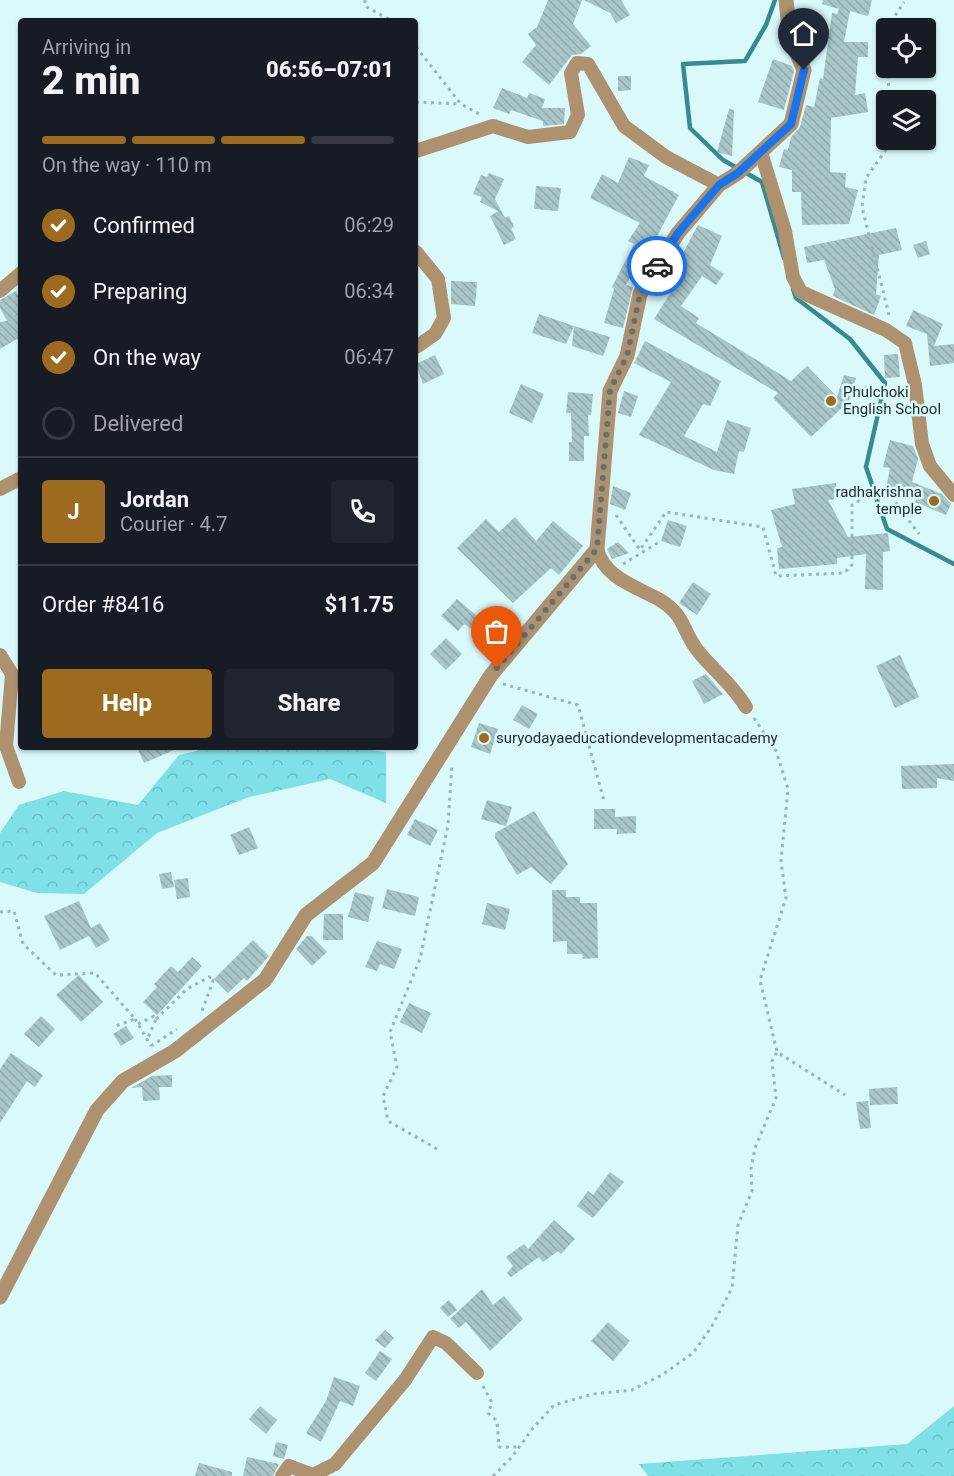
<!DOCTYPE html>
<meta charset="utf-8">
<style>
:root{--surface:#171b24;--page:#20242c;--text:#f1f3f6;--muted:#9ea1a6;--line:#363941;--accent:#9d6b20}
body{margin:0;font-family:Roboto,sans-serif;background:var(--page);color:var(--text);height:100vh;display:flex;flex-direction:column;font-size:22px;white-space:nowrap}
*{box-sizing:border-box;margin:0}
p{font-size:20px;color:var(--muted)}
.icon{flex:none;width:33px;height:33px;fill:none;stroke:currentColor;stroke-width:2;stroke-linecap:round;stroke-linejoin:round}
.map{position:relative;flex:1;overflow:hidden}
.drawer{position:absolute;left:18px;top:18px;width:400px;height:732px;display:flex;flex-direction:column;background:var(--surface);border-radius:6px;box-shadow:0 2px 4px #0004}
.drawer>*{flex:none}
.buttons{position:absolute;left:876px;top:18px;display:grid;gap:12px}
.buttons a{display:grid;place-items:center;width:60px;height:60px;border-radius:6px;background:var(--surface);box-shadow:0 2px 4px #0004;font-size:30px}
.pin{position:absolute;display:grid;place-items:center;width:51px;height:51px;color:#fff;margin:-62px -26px;border-radius:50% 50% 50% 0;rotate:-45deg;box-shadow:0 0 6px #0007}
.pin .icon{rotate:45deg}
.courier{position:absolute;display:grid;place-items:center;width:60px;height:60px;margin:-30px;border:4px solid #1a73e8;border-radius:50%;background:#fff;color:#222;box-shadow:0 2px 8px #0007}
.headline em{font-style:normal;font-weight:800}
.headline div{display:flex;flex-direction:column-reverse}
.headline{display:flex;align-items:center;justify-content:space-between;height:102px;padding:0 24px}
h1{font-size:39px;font-weight:800;line-height:45px}
.bar{display:grid;grid-template-columns:repeat(4,1fr);gap:9px 6px;align-content:center;height:72px;padding:0 24px}
.bar i{height:8px;border-radius:4px;background:var(--line)}
.bar .on{background:var(--accent)}
.bar p{grid-column:span 4}
.line{display:flex;align-items:center;gap:15px;padding:0 24px;border-top:2px solid var(--line)}
.line div{flex:1}
.round{display:grid;place-items:center;flex:none;width:63px;height:63px;border-radius:6px;background:var(--page)}
ol{padding:0 24px;list-style:none}
li{display:flex;align-items:center;gap:18px;height:66px}
li p{margin-inline-start:auto}
li .icon{padding:6px;border-radius:50%;background:var(--accent);color:#fff;stroke-width:4}
li:last-child{color:var(--muted)}
li i{width:33px;height:33px;border:3px solid var(--line);border-radius:50%}
.button{display:flex;gap:12px;margin-top:auto;padding:12px 24px}
.button a{flex:1;height:69px;border-radius:6px;background:var(--accent);color:#fff;font-size:24px;font-weight:800;line-height:69px;text-align:center}
.button a+a{background:var(--page);color:var(--text)}
.map>svg:first-child{display:block}
.forest{fill:url(#forest-crowns)}
.lines{fill:none;stroke-linecap:round;stroke-linejoin:round}
.stream{stroke:#378b90;stroke-width:4.5}
.building{fill:url(#building-back-hatch)}
.path{stroke:#9bb4b5;stroke-width:3;stroke-dasharray:3 4.5;stroke-linecap:butt}
.minor{stroke:#ae9270;stroke-width:14}
.tertiary{stroke:#ae9270;stroke-width:15}
.done{stroke:#607274;stroke-width:6;stroke-dasharray:0 10.8}
.route{stroke:#1a73e8;stroke-width:8}
.poi-dot{fill:#9d6b20;stroke:#daf9fb;stroke-width:2}
.labels{text-anchor:middle;dominant-baseline:central;stroke-width:5;stroke-linejoin:round;paint-order:stroke}
.poi-label{font-size:15px;fill:#1f2a2b;stroke:#daf9fb;text-anchor:start}
</style>
<div class="map">
<svg width="954" height="1476" viewBox="0 0 954 1476">
<defs>
<pattern id="forest-crowns" width="20" height="18" patternUnits="userSpaceOnUse" patternTransform="scale(1.5)"><rect width="20" height="18" fill="#7fe1e7"/><path d="M2 6a3 3 0 1 1 6 0M12 15a3 3 0 1 1 6 0" fill="none" stroke="#6dc1c6"/></pattern>
<pattern id="building-back-hatch" width="6" height="6" patternUnits="userSpaceOnUse" patternTransform="scale(1.5)"><rect width="6" height="6" fill="#a8c6c8"/><path d="M-1 5l2 2M0 0l6 6M5-1l2 2" fill="none" stroke="#90aaac"/></pattern>
</defs>
<rect width="100%" height="100%" fill="#daf9fb"/>
<g class="forest">
<polygon points="213,747 352,747 386,752 386,803 330,779 249,797 157,833 84,894 37,893 0,882 0,833 19,805 64,791 138,805 179,755"/>
<polygon points="954,1406 954,1476 648,1476 639,1464 907,1444"/>
</g>
<g class="lines">
<g class="stream">
<polyline points="775,0 766,25 745,61 683,64 690,128 723,160 762,182 784,258"/>
<polyline points="793,289 796,298 850,339 885,383 866,467 887,529 954,564"/>
</g>
</g>
<g class="building">
<polygon points="548,0 582,0 573,24 591,46 581,54 572,55 549,85 522,62 536,45 528,34 537,27"/>
<polygon points="584,0 621,0 630,15 616,23 610,13"/>
<polygon points="823,0 872,0 868,16 850,11 844,42 868,42 868,57 858,57 855,95 865,93 868,112 831,118 830,172 846,173 845,187 858,190 849,224 802,225 801,192 792,192 792,170 779,167 784,149 788,150 791,137 800,127 806,105 814,107 820,78 823,79 832,13 837,14 839,9 822,4"/>
<polygon points="773,59 792,66 794,71 784,110 758,102"/>
<polygon points="618,76 631,76 631,90 618,91"/>
<polygon points="502,88 527,98 529,93 545,99 542,108 565,108 564,124 543,126 543,121 511,110 509,114 493,108"/>
<polygon points="729,109 734,110 732,156 717,152"/>
<polygon points="629,157 649,165 644,176 679,195 655,240 647,253 644,251 626,285 633,287 623,328 604,323 614,289 612,287 634,244 628,241 640,223 590,198 602,174 618,183"/>
<polygon points="489,173 504,179 495,199 505,218 509,216 514,227 511,229 516,239 504,245 490,216 498,211 480,202 482,197 473,194 481,175 487,177"/>
<polygon points="536,186 561,188 558,211 534,209"/>
<polygon points="698,225 722,236 710,265 724,274 716,285 702,276 681,306 699,318 696,323 791,381 807,366 837,397 844,375 856,378 849,401 811,437 773,398 778,393 654,319 678,281 664,274 671,263 676,266"/>
<polygon points="896,228 902,250 879,255 876,294 881,296 874,315 833,296 835,289 824,260 807,263 804,247"/>
<polygon points="926,241 930,254 918,258 913,245"/>
<polygon points="451,281 477,282 475,306 451,304"/>
<polygon points="16,291 21,301 21,346 17,339 0,349 0,322 7,321 0,308 0,300"/>
<polygon points="913,310 943,324 934,346 954,344 954,363 930,366 927,334 906,326"/>
<polygon points="539,314 574,326 566,344 532,333"/>
<polygon points="574,326 610,337 603,356 572,346"/>
<polygon points="645,341 721,381 710,406 703,404 684,436 717,452 727,420 751,428 744,452 739,451 734,474 714,470 639,435 671,382 634,363"/>
<polygon points="898,354 900,377 885,378 884,355"/>
<polygon points="435,355 444,374 423,384 416,364"/>
<polygon points="521,384 544,394 532,423 509,413"/>
<polygon points="624,391 638,396 631,417 618,413"/>
<polygon points="568,392 593,394 591,415 588,415 589,436 584,436 584,461 569,461 569,442 572,442 571,413 566,413"/>
<polygon points="890,440 913,446 918,459 912,482 942,494 951,504 946,515 915,502 918,495 886,489 890,468 883,467"/>
<polygon points="836,483 838,499 828,500 848,537 888,533 890,551 883,552 883,590 865,589 866,554 837,558 837,564 779,569 777,548 782,547 771,510 795,504 792,489"/>
<polygon points="613,486 631,493 625,510 610,504"/>
<polygon points="515,517 536,541 553,521 583,546 559,575 551,568 513,603 457,548 486,519 499,532"/>
<polygon points="668,520 687,526 680,547 661,541"/>
<polygon points="618,542 629,553 612,559 607,549"/>
<polygon points="693,582 711,594 697,615 679,603"/>
<polygon points="457,599 477,616 478,614 502,629 493,643 464,624 458,631 441,616"/>
<polygon points="446,638 462,654 446,670 430,654"/>
<polygon points="900,655 919,697 895,708 876,666"/>
<polygon points="706,674 723,694 704,704 692,681"/>
<polygon points="522,705 538,714 529,729 513,720"/>
<polygon points="479,723 498,729 490,754 471,747"/>
<polygon points="137,747 181,747 144,763"/>
<polygon points="954,764 954,781 937,778 937,788 902,789 901,766"/>
<polygon points="487,800 512,807 506,826 481,819"/>
<polygon points="594,809 615,809 615,817 636,816 636,833 617,834 617,829 594,829"/>
<polygon points="534,811 568,864 551,884 531,867 517,875 495,838 495,833"/>
<polygon points="415,819 438,830 430,846 407,835"/>
<polygon points="249,827 258,848 239,855 230,835"/>
<polygon points="171,872 174,887 162,889 159,874"/>
<polygon points="188,878 190,897 177,899 174,880"/>
<polygon points="387,889 419,897 415,916 382,908"/>
<polygon points="552,890 566,890 566,897 580,897 580,903 597,903 598,958 583,959 582,954 567,954 567,941 553,942"/>
<polygon points="355,892 374,897 368,922 348,917"/>
<polygon points="79,901 91,928 100,923 110,940 96,948 89,936 60,950 44,916"/>
<polygon points="487,903 510,909 505,930 482,924"/>
<polygon points="324,914 343,914 343,940 323,940"/>
<polygon points="307,936 312,936 327,952 312,966 296,949"/>
<polygon points="253,940 269,956 247,981 244,978 228,993 214,979"/>
<polygon points="377,941 402,949 394,969 380,964 377,971 365,967"/>
<polygon points="192,957 202,966 157,1015 143,1002 157,987 154,984 171,966 178,972"/>
<polygon points="79,975 103,1002 81,1022 56,995"/>
<polygon points="409,1003 431,1013 422,1033 400,1022"/>
<polygon points="41,1016 55,1029 39,1047 24,1034"/>
<polygon points="126,1026 134,1038 121,1046 113,1034"/>
<polygon points="11,1053 43,1075 35,1087 27,1081 0,1123 0,1069"/>
<polygon points="172,1075 172,1087 159,1087 160,1100 143,1101 142,1087 131,1088 152,1076"/>
<polygon points="897,1087 898,1104 870,1105 869,1089"/>
<polygon points="868,1101 871,1128 860,1129 856,1102"/>
<polygon points="610,1172 624,1182 593,1218 577,1206 588,1191 593,1195"/>
<polygon points="554,1220 575,1239 561,1254 558,1251 543,1262 539,1257 511,1277 507,1273 513,1266 506,1257 524,1244 528,1249"/>
<polygon points="482,1289 493,1305 504,1296 523,1319 490,1351 466,1322 459,1328 450,1319"/>
<polygon points="449,1300 457,1310 448,1317 440,1308"/>
<polygon points="608,1322 630,1341 613,1361 591,1341"/>
<polygon points="385,1330 394,1338 385,1348 375,1340"/>
<polygon points="380,1351 392,1359 376,1381 365,1373"/>
<polygon points="334,1377 360,1386 353,1406 340,1401 321,1442 306,1433 326,1401"/>
<polygon points="260,1406 277,1420 266,1434 249,1419"/>
<polygon points="276,1442 288,1445 284,1459 273,1456"/>
<polygon points="247,1457 279,1464 273,1476 243,1476"/>
<polygon points="199,1463 232,1472 232,1476 195,1476"/>
</g>
<g class="lines">
<g class="path">
<polyline points="365,0 365,6 392,21"/>
<polyline points="887,28 904,2"/>
<polyline points="886,29 884,33 886,65"/>
<polyline points="416,47 461,104 481,115"/>
<polyline points="887,68 890,100"/>
<polyline points="416,102 461,104"/>
<polyline points="889,315 862,207 866,178 893,140"/>
<polyline points="616,515 640,550 666,512 763,527 776,576 844,573 852,565 852,505 872,493 890,495 919,534"/>
<polyline points="623,564 661,541"/>
<polyline points="503,684 578,705 604,801"/>
<polyline points="754,718 776,751 788,789 781,861 786,898 760,980 777,1052 845,1095"/>
<polyline points="0,912 14,911 23,944 56,975 95,973 135,1019 116,1026"/>
<polyline points="135,1019 151,1046"/>
<polyline points="156,1019 187,989 209,977 214,978 202,1011"/>
<polyline points="138,1024 154,1016 156,1019 147,1040"/>
<polyline points="151,1046 177,1029"/>
<polyline points="437,1149 388,1121 383,1096 397,1067 390,1032 420,959 448,825 452,764"/>
<polyline points="483,1386 492,1403 488,1413 497,1421 499,1447 519,1447"/>
<polyline points="493,1476 512,1457 533,1428 554,1405 593,1394 632,1390 662,1375 693,1353 712,1326 732,1288 738,1225 752,1191 751,1169 755,1148 776,1098 772,1061 777,1052"/>
</g>
<g class="minor">
<polyline points="416,151 493,126 528,137 570,132 578,115 571,73 577,63 588,64 624,126 666,157 719,185"/>
<polyline points="761,152 785,231 793,277 801,292 886,330 905,343 915,385 922,444 930,466 954,495"/>
<polyline points="416,252 438,279 444,318 435,334 416,347"/>
<polyline points="0,291 21,273"/>
<polyline points="0,489 21,478"/>
<path d="M597,549C604,578 637,587 660,600C686,616 681,629 698,651C713,670 733,685 746,707"/>
<polyline points="0,655 12,674 6,746 19,782"/>
<polyline points="282,1476 289,1466 313,1475 335,1464 405,1380 433,1337 446,1343 477,1373"/>
</g>
<polyline class="tertiary" points="0,1297 97,1110 123,1081 175,1051 265,980 306,915 373,863 491,675 597,549 610,391 627,356 640,294 678,233 719,185 738,173 791,124 804,70 790,38 786,0"/>
</g>
<g class="lines">
<polyline class="done" points="497,668 597,549 610,390 627,356 640,294 657,266"/>
<polyline class="route" points="657,266 678,233 719,185 738,173 791,124 804,70"/>
</g>
<g class="poi-dot">
<circle cx="831" cy="401" r="6"/>
<circle cx="934" cy="501" r="6"/>
<circle cx="484" cy="738" r="6"/>
</g>
<g class="labels">
<g class="poi-label">
<text x="843" y="392">Phulchoki<tspan x="843" dy="17">English School</tspan></text>
<text x="922" y="492" text-anchor="end">radhakrishna<tspan x="922" dy="17">temple</tspan></text>
<text x="496" y="738">suryodayaeducationdevelopmentacademy</text>
</g>
</g>
</svg>
<div class="buttons">
<a><svg class="icon" aria-label="locate" viewBox="0 0 24 24"><circle cx="12" cy="12" r="6"/><path d="M12 2v4M12 18v4M2 12h4M18 12h4"/></svg></a>
<a><svg class="icon" aria-label="layers" viewBox="0 0 24 24"><path d="M12 4l9 5-9 5-9-5zM3 14l9 5 9-5"/></svg></a>
</div>
<div class="pin" style="left:497px;top:668px;background:#ea580c"><svg class="icon" aria-label="bag" viewBox="0 0 24 24"><path d="M5 8h14l-1 12H6zM9 8a3 3 0 0 1 6 0"/></svg></div>
<div class="pin" style="left:804px;top:70px;background:#1f2937"><svg class="icon" aria-label="home" viewBox="0 0 24 24"><path d="M3 11l9-7 9 7M6 9v11h12V9"/></svg></div>
<div class="courier" style="left:657px;top:266px"><svg class="icon" aria-label="car" viewBox="0 0 24 24"><path d="M5 17H2v-5l4-1 3-4h7l3 4 3 1v5h-3M9 17h6M6 11h13"/><circle cx="7" cy="17" r="2"/><circle cx="17" cy="17" r="2"/></svg></div>
<section class="drawer">
<div class="headline"><div><h1>2 min</h1><p>Arriving in</p></div><em>06:56–07:01</em></div>
<div class="bar"><i class="on"></i><i class="on"></i><i class="on"></i><i></i><p>On the way · 110 m</p></div>
<ol>
<li><svg class="icon" aria-label="check" viewBox="0 0 24 24"><path d="M5 12l5 5 9-10"/></svg>Confirmed<p>06:29</p></li>
<li><svg class="icon" aria-label="check" viewBox="0 0 24 24"><path d="M5 12l5 5 9-10"/></svg>Preparing<p>06:34</p></li>
<li><svg class="icon" aria-label="check" viewBox="0 0 24 24"><path d="M5 12l5 5 9-10"/></svg>On the way<p>06:47</p></li>
<li><i></i>Delivered</li>
</ol>
<div class="line" style="height:108px"><b class="round" style="background:var(--accent);color:#fff">J</b><div><b>Jordan</b><p>Courier · 4.7</p></div><a class="round"><svg class="icon" aria-label="phone" viewBox="0 0 24 24"><path d="M5 4h4l2 5-3 2q2 4 5 5l2-3 5 2v4C11 20 4 13 5 4z"/></svg></a></div>
<div class="line" style="height:78px"><div>Order #8416</div><b>$11.75</b></div>
<div class="button"><a>Help</a><a>Share</a></div>
</section>
</div>
